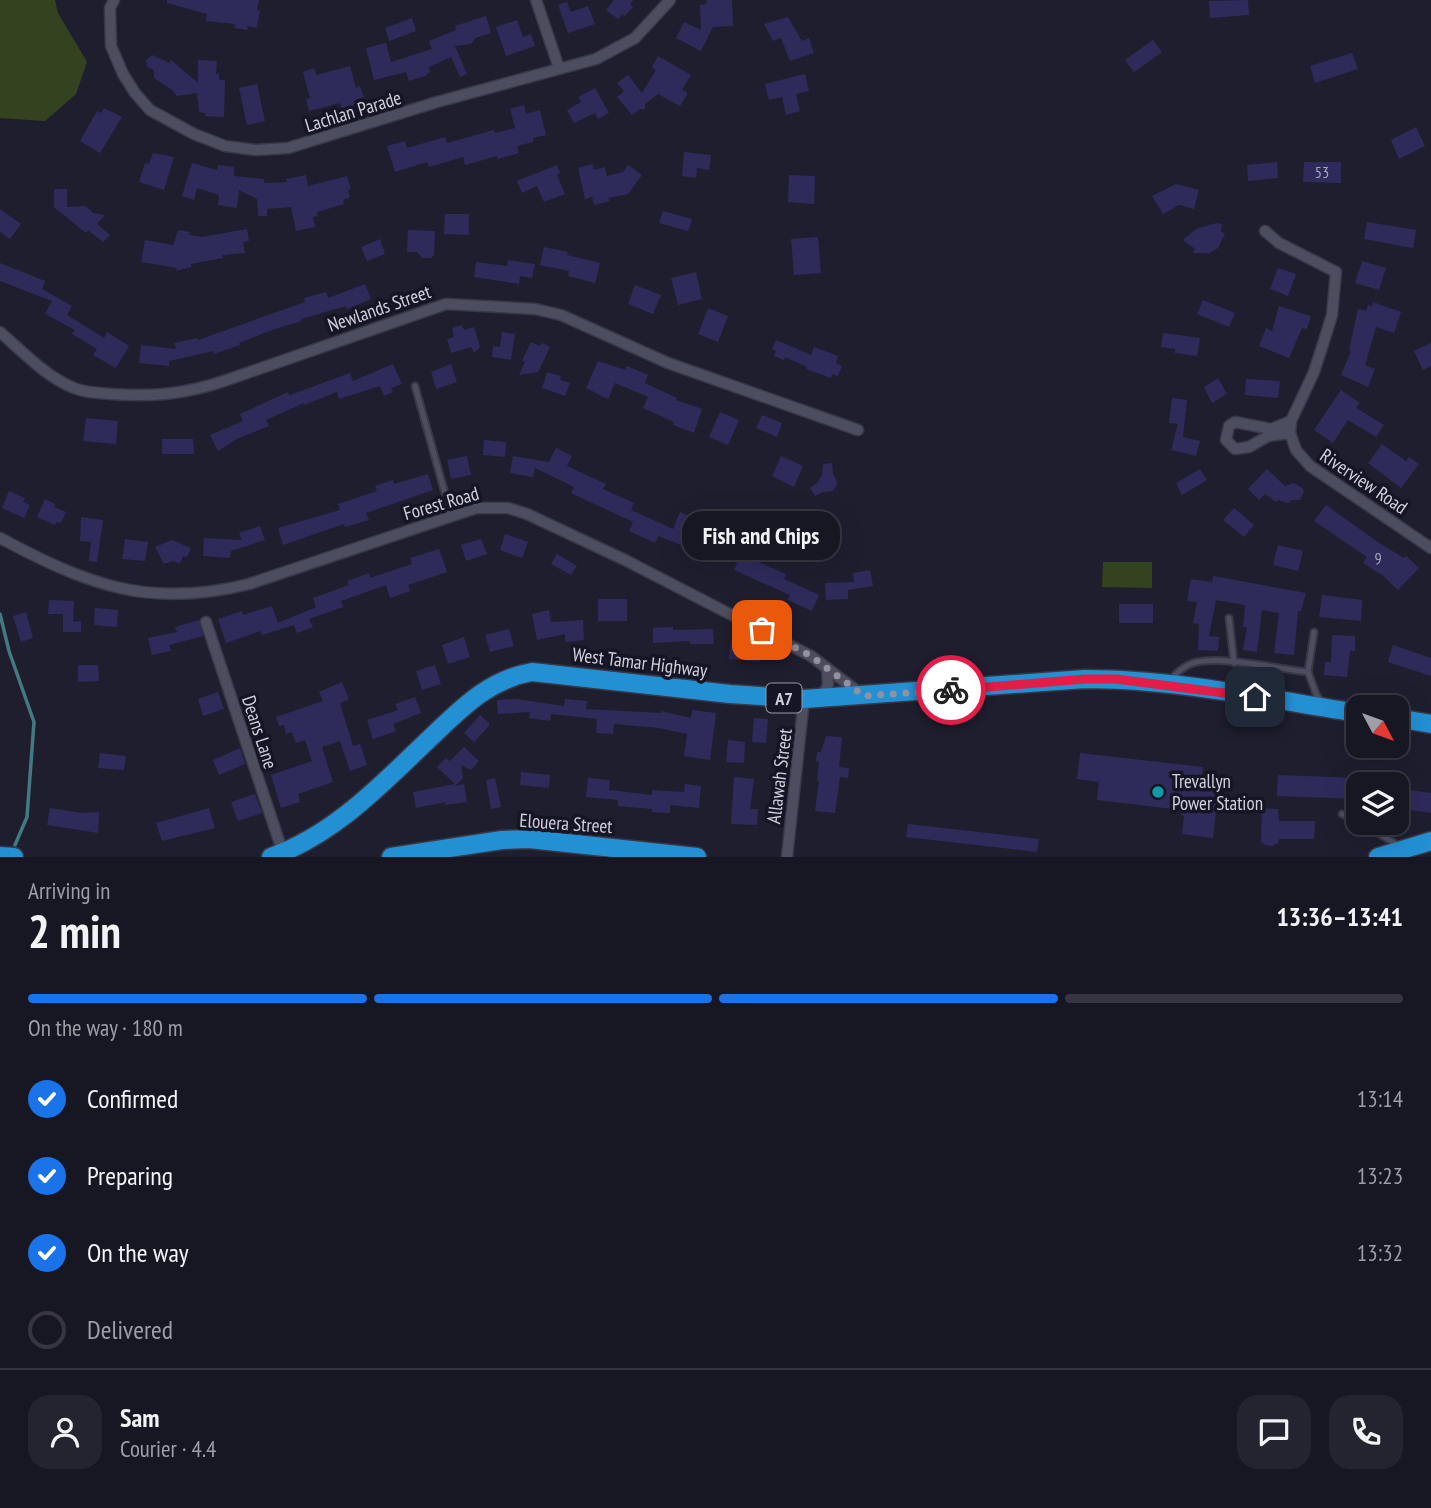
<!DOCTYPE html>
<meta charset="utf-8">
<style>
:root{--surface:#171623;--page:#242330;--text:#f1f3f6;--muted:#9e9fa6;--line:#363541;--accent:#1a73e8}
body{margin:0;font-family:"PT Sans Narrow",sans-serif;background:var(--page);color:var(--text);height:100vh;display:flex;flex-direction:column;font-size:26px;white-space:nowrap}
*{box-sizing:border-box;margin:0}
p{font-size:23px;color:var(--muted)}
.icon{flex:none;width:38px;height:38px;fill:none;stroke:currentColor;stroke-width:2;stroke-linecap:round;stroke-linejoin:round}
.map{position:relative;height:857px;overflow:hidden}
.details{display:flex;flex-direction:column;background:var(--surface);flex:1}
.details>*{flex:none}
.needle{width:46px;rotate:131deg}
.buttons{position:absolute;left:1346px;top:695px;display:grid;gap:14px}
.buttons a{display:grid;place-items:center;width:63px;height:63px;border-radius:14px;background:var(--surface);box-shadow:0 7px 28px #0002,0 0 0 2px var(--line);font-size:35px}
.pin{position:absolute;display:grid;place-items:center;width:60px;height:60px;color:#fff;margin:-30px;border-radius:14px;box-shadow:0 4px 10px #0006}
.courier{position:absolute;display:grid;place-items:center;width:70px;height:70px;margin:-35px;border:5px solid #e11d48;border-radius:50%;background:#fff;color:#222;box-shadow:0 2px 9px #0007}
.bubble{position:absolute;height:49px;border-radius:21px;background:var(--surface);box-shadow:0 7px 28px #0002,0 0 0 2px var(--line);font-size:23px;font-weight:800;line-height:49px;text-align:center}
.summary em{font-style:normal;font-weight:800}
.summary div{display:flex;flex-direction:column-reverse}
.summary{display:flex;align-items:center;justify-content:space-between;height:119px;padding:0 28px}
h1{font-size:46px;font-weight:800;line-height:52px}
.bar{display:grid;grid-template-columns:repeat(4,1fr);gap:10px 7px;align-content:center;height:84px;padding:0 28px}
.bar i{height:9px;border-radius:5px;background:var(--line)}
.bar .current{background:var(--accent)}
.bar p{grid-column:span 4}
.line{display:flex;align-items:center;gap:18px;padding:0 28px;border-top:2px solid var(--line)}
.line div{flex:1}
.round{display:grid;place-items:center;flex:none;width:74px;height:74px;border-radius:21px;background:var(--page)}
ol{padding:0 28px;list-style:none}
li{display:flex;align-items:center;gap:21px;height:77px}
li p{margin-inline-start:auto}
li .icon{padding:7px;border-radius:50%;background:var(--accent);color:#fff;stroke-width:4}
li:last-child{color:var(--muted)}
li i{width:38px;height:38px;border:4px solid var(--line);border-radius:50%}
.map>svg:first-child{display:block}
.green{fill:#34431f}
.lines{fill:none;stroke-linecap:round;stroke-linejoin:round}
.stream{stroke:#437980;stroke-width:3.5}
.building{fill:#2e2b5b}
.lane-casing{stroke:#393846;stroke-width:9}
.street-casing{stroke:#393846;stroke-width:13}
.highway-casing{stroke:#393846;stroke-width:21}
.lane{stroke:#4d4d60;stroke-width:5}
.street{stroke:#4d4d60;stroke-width:10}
.highway{stroke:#2390d4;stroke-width:18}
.done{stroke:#92929f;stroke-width:7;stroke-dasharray:0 12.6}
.route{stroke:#e11d48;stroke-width:9}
.culture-dot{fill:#0f9aa8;stroke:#151525;stroke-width:2.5}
.labels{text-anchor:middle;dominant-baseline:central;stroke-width:7;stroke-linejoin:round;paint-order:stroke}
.number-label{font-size:16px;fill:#a8a8bc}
.shield{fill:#151525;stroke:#9899a5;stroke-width:2}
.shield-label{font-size:18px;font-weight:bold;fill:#d0d1dc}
.street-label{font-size:19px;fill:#d0d1dc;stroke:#151525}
.poi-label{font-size:19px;fill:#d0d1dc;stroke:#151525;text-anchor:start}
</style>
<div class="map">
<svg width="1431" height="857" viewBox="0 0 1431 857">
<rect width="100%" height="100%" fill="#1f1e2f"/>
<g class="green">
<polygon points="0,0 55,0 58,13 87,62 76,94 45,121 0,118"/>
<polygon points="1103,562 1152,562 1152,588 1102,587"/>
</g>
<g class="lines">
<polyline class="stream" points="0,614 9,651 34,722 27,817 15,845"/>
</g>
<g class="building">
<polygon points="167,0 259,0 257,10 260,11 257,28 247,26 248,30 234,28 235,24 206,21 207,14 167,3"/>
<polygon points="614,0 633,0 630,4 633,7 625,16 622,14 618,19 606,10"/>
<polygon points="707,0 732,0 733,26 713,27 701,51 676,38 684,22 701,30 700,5 706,4"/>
<polygon points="1248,0 1249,15 1210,18 1209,1"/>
<polygon points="567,2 571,12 588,6 595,24 568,33 558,5"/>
<polygon points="486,16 491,33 475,38 471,44 455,46 467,74 460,77 451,57 429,67 430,72 425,76 409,81 406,72 374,80 366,48 386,43 391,62 432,49 429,41 456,30 455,26"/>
<polygon points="788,17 802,41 809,38 814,53 790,61 781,38 773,41 764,24"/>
<polygon points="412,18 416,31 389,41 385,28"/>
<polygon points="517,20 523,37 531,34 535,46 506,56 496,27"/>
<polygon points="1153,40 1162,52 1134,72 1125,60"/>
<polygon points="1352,53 1358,69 1315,83 1310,66"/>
<polygon points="152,55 169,63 171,60 198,83 198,60 217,61 216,74 219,74 219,80 225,80 224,117 205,116 205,113 199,112 197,93 177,96 172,90 154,78 154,70 147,67 146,60"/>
<polygon points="658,56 691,75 682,90 688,93 680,106 658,94 645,104 645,109 640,109 632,115 617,97 624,91 617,83 628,75 642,93 656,70 652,67"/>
<polygon points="350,66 356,88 360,86 364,97 358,99 360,104 342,109 340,103 309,111 306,99 310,98 303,72 314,68 316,75"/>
<polygon points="805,74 809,91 796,94 800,111 786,115 782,97 769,100 765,84"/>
<polygon points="257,84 265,121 247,125 239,88"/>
<polygon points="595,88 609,113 598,119 595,113 574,123 567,110 581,102 578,97"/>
<polygon points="524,105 526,114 540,110 546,135 533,138 533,142 517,146 519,153 498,159 497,156 465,165 463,157 429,167 427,162 395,172 387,146 405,141 407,148 445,137 447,143 494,130 495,133 515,128 510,109"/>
<polygon points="104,108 122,117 100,153 80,141 97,111 101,113"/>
<polygon points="1416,127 1425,146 1399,159 1391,140"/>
<polygon points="684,152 711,155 709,170 697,168 696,178 682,176"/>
<polygon points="153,153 174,157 164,190 139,182 145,163 149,164"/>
<polygon points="1277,162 1278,178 1248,181 1247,165"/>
<polygon points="1304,162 1341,162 1341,183 1303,182"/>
<polygon points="192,163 217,170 218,165 234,167 234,176 264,179 264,183 287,182 286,179 306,175 308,186 347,176 351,189 348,190 350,197 343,200 344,204 317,212 318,216 313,217 315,227 296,231 291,207 267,209 267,216 258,216 257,199 239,190 237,208 218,205 219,195 197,188 194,200 182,196"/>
<polygon points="593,164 594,170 605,167 607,176 623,172 628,165 642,175 628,194 608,198 610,201 594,205 592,197 585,199 578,168"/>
<polygon points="557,165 560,173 557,175 565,194 544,202 537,186 522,193 517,181"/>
<polygon points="789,175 815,176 814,204 788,202"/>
<polygon points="1176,184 1199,190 1194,209 1179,205 1163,214 1152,196"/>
<polygon points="54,189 67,189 67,207 86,206 93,213 105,215 97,224 110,235 103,242 88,230 86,233 54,207"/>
<polygon points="0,209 21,224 10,239 0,232"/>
<polygon points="663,211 692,219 688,231 659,223"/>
<polygon points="445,214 469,214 469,235 444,234"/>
<polygon points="1367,222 1416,230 1413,248 1364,239"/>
<polygon points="1217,223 1222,224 1221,232 1225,234 1218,248 1209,253 1193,253 1195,249 1183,240 1196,229"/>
<polygon points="247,229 249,241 243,242 245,253 222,255 223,258 191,264 191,267 176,271 177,268 141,262 145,240 173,245 178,230 190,232 189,235 202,237"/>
<polygon points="408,230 435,231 434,255 431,258 422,258 417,252 407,252"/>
<polygon points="818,237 821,273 794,275 791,239"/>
<polygon points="380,239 385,254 367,261 361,247"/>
<polygon points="544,247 568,252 567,255 600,263 595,283 568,276 569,271 540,265"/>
<polygon points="508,260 535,264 532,278 520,276 519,284 474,277 476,262 507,266"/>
<polygon points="1362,261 1386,268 1379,290 1355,283"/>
<polygon points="0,263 45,281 42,289 72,306 67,315 104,338 107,332 129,346 116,368 93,355 97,349 72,334 75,330 45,314 52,301 0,281"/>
<polygon points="1278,268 1296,274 1288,296 1270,289"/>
<polygon points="696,272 702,299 678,305 671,278"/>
<polygon points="365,284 371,299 347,309 346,306 301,319 301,321 272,330 239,343 240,345 214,354 213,351 169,361 169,366 139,363 141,345 176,349 174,343 197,338 198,340 305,302 304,298 326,292 328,298"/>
<polygon points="635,285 661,295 653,314 628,304"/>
<polygon points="1203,300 1235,313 1229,327 1197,314"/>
<polygon points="1373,302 1401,312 1394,333 1376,327 1365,365 1375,369 1368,387 1341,375 1351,351 1349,350 1358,309 1366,311 1368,305 1372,306"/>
<polygon points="1279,306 1311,316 1307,329 1302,328 1289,358 1259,346 1266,328 1272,331"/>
<polygon points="708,308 728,316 718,342 698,334"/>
<polygon points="462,325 464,330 474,327 480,347 474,353 471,347 451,353 447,339 454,337 452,328"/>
<polygon points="502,332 515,334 511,360 492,357 493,346 500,347"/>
<polygon points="1163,333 1200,338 1197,356 1175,353 1175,349 1161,347"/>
<polygon points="776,340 811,355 814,347 838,356 836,363 842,366 838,376 832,374 831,378 806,369 807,367 785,357 784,360 774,356 776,351 772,349"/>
<polygon points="531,342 540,346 542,343 550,347 538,372 519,375 525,362 522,361"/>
<polygon points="1431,343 1431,366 1423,370 1414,351"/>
<polygon points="598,361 625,370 627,366 648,375 645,383 677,398 676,400 702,409 694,433 673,425 674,422 643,408 648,397 615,383 608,399 586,388"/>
<polygon points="393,364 402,384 391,388 393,392 384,396 380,386 339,399 337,392 304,405 304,403 266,420 269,426 237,439 218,451 210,435 243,421 240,414 288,392 290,395 350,373 353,381"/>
<polygon points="451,364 457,382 436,389 431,372"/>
<polygon points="547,372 561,376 560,380 570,383 565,396 542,388"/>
<polygon points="1218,378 1227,394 1212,403 1204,387"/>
<polygon points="1246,379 1280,381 1278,398 1245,395"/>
<polygon points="1341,390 1360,403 1356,408 1384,425 1376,437 1348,420 1333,443 1314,430"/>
<polygon points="1172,398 1187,400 1183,437 1200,441 1196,456 1171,450 1178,424 1169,423"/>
<polygon points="720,412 739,420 728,445 709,437"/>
<polygon points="762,415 782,423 777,437 756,428"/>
<polygon points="86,418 118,421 116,444 83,441"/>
<polygon points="162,439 193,439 194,454 162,454"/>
<polygon points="484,440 506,442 505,457 483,455"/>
<polygon points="1382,444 1406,461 1409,457 1419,464 1401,488 1368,463"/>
<polygon points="556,448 572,456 567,466 606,484 603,489 634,503 631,510 673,529 680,512 697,519 696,523 732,540 728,549 786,574 784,579 819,595 812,611 788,600 790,595 734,570 737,563 689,541 687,547 658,536 655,543 629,531 633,522 571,493 574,487 535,468 533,477 510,473 513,456 549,462"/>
<polygon points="467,456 471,475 451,479 447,460"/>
<polygon points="781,456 803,466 794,487 772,476"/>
<polygon points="832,463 833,474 838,483 833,491 823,492 815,496 810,488 817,483 822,475 823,464"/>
<polygon points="1200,469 1207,480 1182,495 1176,483"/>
<polygon points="1267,469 1285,486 1294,483 1302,488 1304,491 1300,500 1292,500 1288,503 1278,500 1276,502 1265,494 1259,500 1248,489"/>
<polygon points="428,474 433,490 366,513 369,520 345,527 344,524 283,545 278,528 340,510 338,504 377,491 375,486 393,480 394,484"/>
<polygon points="9,491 25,498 23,502 30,505 24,518 2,508"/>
<polygon points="45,499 55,504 54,507 66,512 61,523 56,522 55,525 37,517"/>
<polygon points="1326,505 1379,543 1404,558 1406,556 1419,568 1398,590 1382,575 1363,563 1367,557 1314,521"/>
<polygon points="1234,508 1254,525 1244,537 1223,520"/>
<polygon points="81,517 103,520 97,562 89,561 91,542 80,541"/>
<polygon points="260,526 265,540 231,551 230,558 203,556 204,538 242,540 239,533"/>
<polygon points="505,534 528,542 522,558 500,550"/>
<polygon points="125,539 148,542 145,561 122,559"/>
<polygon points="481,539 487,554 466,561 461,545"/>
<polygon points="172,540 191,548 187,557 183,556 180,564 173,561 164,564 155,547"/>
<polygon points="1278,545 1303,551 1298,571 1273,565"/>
<polygon points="439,549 447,572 408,585 410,591 390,598 386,585 341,601 343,607 309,619 313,627 297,633 294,625 262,635 260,631 226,643 218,619 242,611 243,615 272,606 278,623 316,607 313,598 349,585 347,581 369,573 370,578 412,564 410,558"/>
<polygon points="557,554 577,566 571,575 551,564"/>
<polygon points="870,570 873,586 848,590 848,599 826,600 825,583 854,582 853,573"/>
<polygon points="1213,576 1306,593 1301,611 1298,611 1294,655 1274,653 1279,613 1262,610 1257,652 1243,650 1247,627 1243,627 1245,605 1216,600 1209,636 1219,637 1218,651 1198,650 1199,624 1193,623 1197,602 1187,601 1191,579 1212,582"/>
<polygon points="1322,595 1362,600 1361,621 1319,617"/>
<rect x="598" y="599" width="29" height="22"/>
<polygon points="49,600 74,601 73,622 81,621 81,632 63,632 63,614 48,614"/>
<rect x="1119" y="604" width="34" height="19"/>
<polygon points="95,608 118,610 117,627 94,625"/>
<polygon points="549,610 551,622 583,620 584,640 565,642 565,634 537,640 532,614"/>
<polygon points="26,612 33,638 21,642 13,616"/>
<polygon points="199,620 203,636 169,645 171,651 152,655 148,638 177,632 175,627"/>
<polygon points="673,627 673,630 713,629 714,644 690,644 690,641 653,643 653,628"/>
<polygon points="509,629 514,646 490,652 485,635"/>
<polygon points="1332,635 1355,636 1355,651 1350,651 1347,677 1324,675 1325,662 1331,662"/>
<polygon points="464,637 470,657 448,664 442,645"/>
<polygon points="731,639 762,642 760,662 729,659"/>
<polygon points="1393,645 1431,658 1431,676 1388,662"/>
<polygon points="78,665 98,665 99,681 78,682"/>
<polygon points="435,665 441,684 422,690 416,671"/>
<polygon points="342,682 349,699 340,703 353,746 360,744 367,765 350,771 340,741 322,747 333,782 298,794 300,802 281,808 271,775 312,761 305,740 296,743 292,732 286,734 284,725 279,726 276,717 323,701 319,692"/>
<polygon points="218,692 224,709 203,716 198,699"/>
<polygon points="415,697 421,713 393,724 396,731 373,739 367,720 398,710 395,704"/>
<polygon points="516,699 564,706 565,699 587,701 586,709 661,713 661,711 691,718 692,710 716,713 710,760 684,756 687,734 659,728 614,724 613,734 596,733 597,719 551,714 550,721 529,718 530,712 498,714 497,700"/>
<polygon points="480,715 489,723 489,726 474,742 464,733"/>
<polygon points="754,718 768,719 766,743 752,742"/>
<polygon points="826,736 842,737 839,767 849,768 848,778 840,777 835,813 815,811 819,781 817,781 819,762 816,761 817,752 821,752"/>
<polygon points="728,740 745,742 744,763 726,762"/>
<polygon points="464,747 479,761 471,770 461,765 463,778 455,786 464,784 467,802 445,805 445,802 416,808 413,792 455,784 437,767 446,758 450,761"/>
<polygon points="240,748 245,764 219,775 213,760"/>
<polygon points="100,753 126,756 124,770 98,768"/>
<polygon points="1080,753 1203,767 1201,782 1219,784 1213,838 1182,834 1184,816 1181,815 1181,810 1097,800 1099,782 1077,779"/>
<polygon points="521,772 550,775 549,788 520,785"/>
<polygon points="1278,775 1358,778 1358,799 1277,796"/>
<polygon points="734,777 754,779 750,809 758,809 757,825 731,824"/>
<polygon points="495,778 501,807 491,809 486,780"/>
<polygon points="588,778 610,780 609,790 652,795 652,790 684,792 685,784 701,786 699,808 670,805 670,813 652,812 652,809 618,806 618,800 586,797"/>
<polygon points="1396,788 1431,793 1431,813 1396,808"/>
<polygon points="255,794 262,813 238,821 231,802"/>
<polygon points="50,808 81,813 99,812 98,833 47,825"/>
<polygon points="209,808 215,828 162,841 156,823"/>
<polygon points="1262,808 1278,809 1279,821 1315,821 1314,839 1279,839 1278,843 1272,846 1265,845 1261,842"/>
<polygon points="908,824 1039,839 1037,852 906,837"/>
</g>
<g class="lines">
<defs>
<g id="lane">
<polyline points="415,386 451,515"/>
<polyline points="1229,618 1234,663"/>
<polyline points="1308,672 1314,632"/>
<path d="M1174,682L1175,675C1180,670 1187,665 1193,663C1220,655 1279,669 1308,672L1317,696L1323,703"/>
<polyline points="1342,814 1358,821"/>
<polyline points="1360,822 1399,846"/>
</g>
<g id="street">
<polyline points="114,0 110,8 111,46 123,74 135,93 150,110 194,134 225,146 256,150 288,148 437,102 596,59 635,38 670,0"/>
<polyline points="536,0 559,68"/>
<polyline points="1265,231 1279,243 1336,272 1332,315 1323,344 1314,372 1291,421 1290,433 1296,450 1310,466 1431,548"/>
<path d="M0,332C22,351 46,377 74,388C86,393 99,393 111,394C153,397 185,394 224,381L446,304L535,309L561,315L668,363L858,430"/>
<polyline points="1290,433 1268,436 1249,447 1235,449 1226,440 1229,426 1235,422 1271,429 1291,421"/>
<path d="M0,538C88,585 149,609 249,584L476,508H508L527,514L625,560L811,656L861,694"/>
<polyline points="206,622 283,853"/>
<polyline points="822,698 828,685 827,668"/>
<polyline points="787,857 804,699"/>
</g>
<g id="highway">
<polyline points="1396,718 1431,724"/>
<polyline points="0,856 14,857"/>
<path d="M271,857C333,835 379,787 426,742C458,712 486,680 532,672L730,694L804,699L1085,679C1176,679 1268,699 1358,713"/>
<polyline points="391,857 502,840 529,839 697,857"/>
<polyline points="1378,857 1431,841"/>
</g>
</defs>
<use href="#lane" class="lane-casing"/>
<use href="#street" class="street-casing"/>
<use href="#highway" class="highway-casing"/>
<use href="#lane" class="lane"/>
<use href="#street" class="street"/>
<use href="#highway" class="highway"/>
</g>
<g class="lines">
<polyline class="done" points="762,630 811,656 864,696 951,690"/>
<polyline class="route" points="951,690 1085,679 1116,679 1255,697"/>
</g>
<circle class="culture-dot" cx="1158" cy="792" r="7"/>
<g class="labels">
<g class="number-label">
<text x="1322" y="172">53</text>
<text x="1378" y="558">9</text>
</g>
<rect class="shield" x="766.5" y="683.5" width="35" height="29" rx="5"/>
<g class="shield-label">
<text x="784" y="698">A7</text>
</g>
<g class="street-label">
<text transform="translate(353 111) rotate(-17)">Lachlan Parade</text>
<text transform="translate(379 308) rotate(-19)">Newlands Street</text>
<text transform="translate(1364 481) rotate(34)">Riverview Road</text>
<text transform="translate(441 503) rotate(-16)">Forest Road</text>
<text transform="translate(640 662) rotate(7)">West Tamar Highway</text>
<text transform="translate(260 732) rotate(72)">Deans Lane</text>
<text transform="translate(779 776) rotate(-83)">Allawah Street</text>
<text transform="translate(566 823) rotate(4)">Elouera Street</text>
</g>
<g class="poi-label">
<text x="1172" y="781">Trevallyn<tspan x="1172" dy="22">Power Station</tspan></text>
</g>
</g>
</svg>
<div class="buttons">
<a><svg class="needle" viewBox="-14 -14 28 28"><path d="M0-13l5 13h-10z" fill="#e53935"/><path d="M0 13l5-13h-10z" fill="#9e9fa6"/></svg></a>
<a><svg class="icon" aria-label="layers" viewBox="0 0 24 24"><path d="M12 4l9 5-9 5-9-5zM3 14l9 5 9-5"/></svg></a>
</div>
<div class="pin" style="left:762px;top:630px;background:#ea580c"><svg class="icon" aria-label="bag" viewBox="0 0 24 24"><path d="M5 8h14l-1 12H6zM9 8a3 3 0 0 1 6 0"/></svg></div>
<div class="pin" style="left:1255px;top:697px;background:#1f2937"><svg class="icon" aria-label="home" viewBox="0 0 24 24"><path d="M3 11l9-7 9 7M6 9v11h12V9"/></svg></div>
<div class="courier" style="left:951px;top:690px"><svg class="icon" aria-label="bike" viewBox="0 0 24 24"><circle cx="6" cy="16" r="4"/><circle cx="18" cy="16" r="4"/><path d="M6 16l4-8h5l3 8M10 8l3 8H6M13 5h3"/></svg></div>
<div class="bubble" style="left:682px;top:511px;width:158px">Fish and Chips</div>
</div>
<section class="details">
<div class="summary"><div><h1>2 min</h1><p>Arriving in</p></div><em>13:36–13:41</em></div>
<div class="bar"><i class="current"></i><i class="current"></i><i class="current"></i><i></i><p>On the way · 180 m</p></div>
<ol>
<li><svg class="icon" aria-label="check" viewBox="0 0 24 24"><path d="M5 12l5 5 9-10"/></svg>Confirmed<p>13:14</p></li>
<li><svg class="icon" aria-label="check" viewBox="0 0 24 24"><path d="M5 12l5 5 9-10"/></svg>Preparing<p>13:23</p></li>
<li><svg class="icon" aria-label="check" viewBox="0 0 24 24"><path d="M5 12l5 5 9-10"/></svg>On the way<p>13:32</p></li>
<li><i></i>Delivered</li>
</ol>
<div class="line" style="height:126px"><a class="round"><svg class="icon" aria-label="person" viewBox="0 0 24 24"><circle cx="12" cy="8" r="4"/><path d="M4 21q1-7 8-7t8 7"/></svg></a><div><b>Sam</b><p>Courier · 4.4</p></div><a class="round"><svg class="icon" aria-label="chat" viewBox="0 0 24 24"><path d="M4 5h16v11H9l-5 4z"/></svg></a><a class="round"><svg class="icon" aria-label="phone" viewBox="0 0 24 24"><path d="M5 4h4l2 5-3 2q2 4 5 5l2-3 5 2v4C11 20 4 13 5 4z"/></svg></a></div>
</section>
